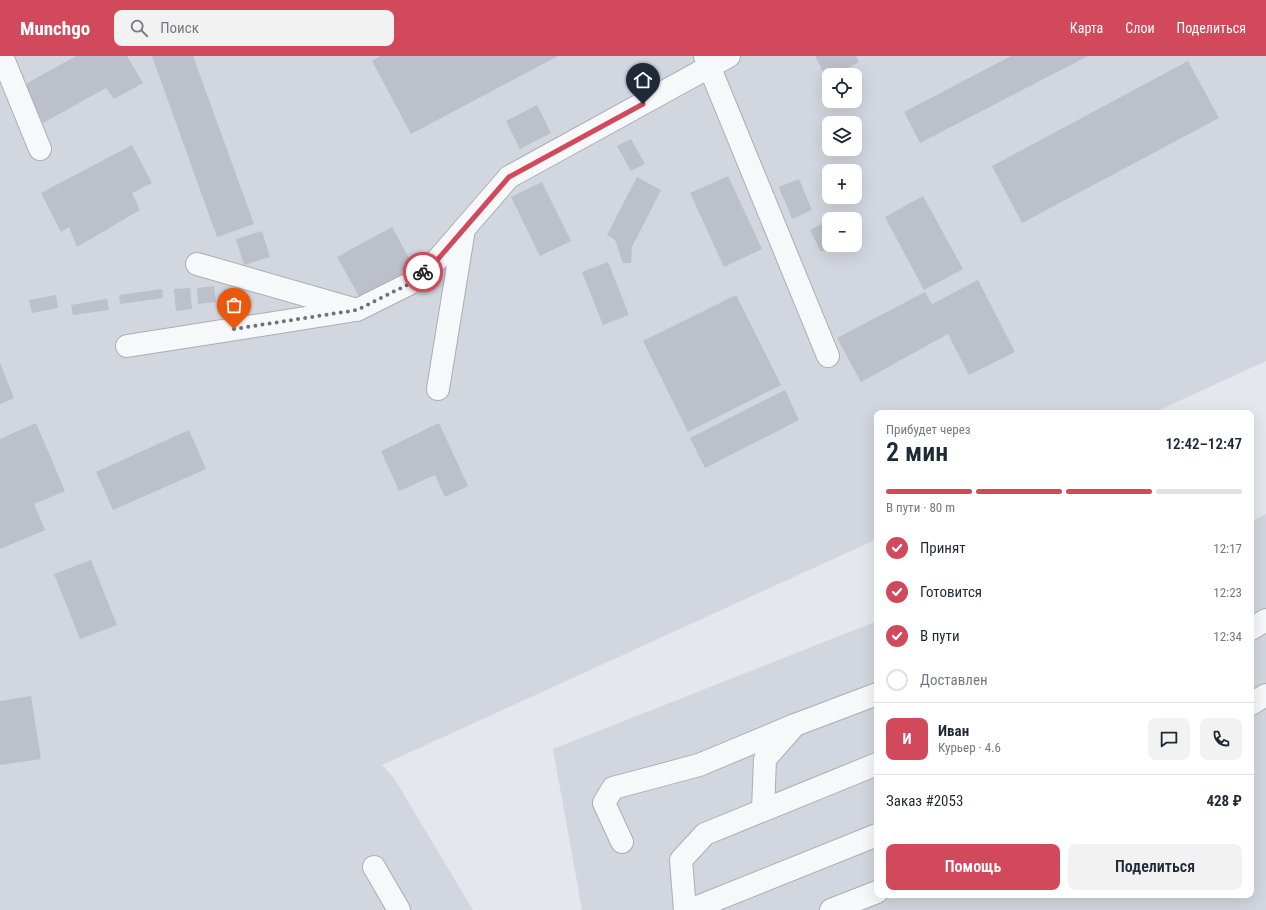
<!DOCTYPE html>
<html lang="ru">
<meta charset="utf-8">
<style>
:root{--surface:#fff;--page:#f2f2f3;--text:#1f2937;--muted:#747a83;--line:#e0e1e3;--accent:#d1495b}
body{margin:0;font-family:"Roboto Condensed",sans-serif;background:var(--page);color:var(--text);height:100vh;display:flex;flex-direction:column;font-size:15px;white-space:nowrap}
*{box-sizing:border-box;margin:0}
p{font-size:13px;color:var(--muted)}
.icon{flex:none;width:22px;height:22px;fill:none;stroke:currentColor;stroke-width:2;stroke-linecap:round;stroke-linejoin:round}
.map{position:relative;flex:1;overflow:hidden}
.panel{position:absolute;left:874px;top:354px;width:380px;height:488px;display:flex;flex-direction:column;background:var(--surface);border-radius:8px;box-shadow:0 4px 16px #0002}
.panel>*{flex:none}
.controls{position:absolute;left:822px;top:12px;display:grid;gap:8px}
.controls a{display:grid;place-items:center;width:40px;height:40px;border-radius:8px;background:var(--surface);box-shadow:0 4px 16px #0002;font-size:20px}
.pin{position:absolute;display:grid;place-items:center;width:34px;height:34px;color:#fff;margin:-41px -17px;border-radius:50% 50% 50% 0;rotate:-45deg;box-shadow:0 0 4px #0007}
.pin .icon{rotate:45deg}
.courier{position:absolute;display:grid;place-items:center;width:40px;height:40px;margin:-20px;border:3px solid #d1495b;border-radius:50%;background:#fff;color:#222;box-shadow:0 1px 5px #0007}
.head em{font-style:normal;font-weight:600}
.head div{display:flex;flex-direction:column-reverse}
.head{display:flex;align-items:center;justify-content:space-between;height:68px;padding:0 12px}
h1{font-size:26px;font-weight:600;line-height:30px}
.bar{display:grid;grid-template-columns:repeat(4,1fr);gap:6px 4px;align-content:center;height:48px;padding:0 12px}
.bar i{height:5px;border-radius:3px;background:var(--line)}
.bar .active{background:var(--accent)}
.bar p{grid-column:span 4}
.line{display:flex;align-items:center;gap:10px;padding:0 12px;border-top:1px solid var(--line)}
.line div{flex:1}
.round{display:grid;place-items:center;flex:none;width:42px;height:42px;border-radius:8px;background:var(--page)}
ol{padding:0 12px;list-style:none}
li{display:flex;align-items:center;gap:12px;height:44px}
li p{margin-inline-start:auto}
li .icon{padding:4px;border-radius:50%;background:var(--accent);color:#fff;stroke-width:4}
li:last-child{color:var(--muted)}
li i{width:22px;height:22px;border:2px solid var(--line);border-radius:50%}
.button{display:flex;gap:8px;margin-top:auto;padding:8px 12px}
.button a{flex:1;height:46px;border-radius:8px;background:var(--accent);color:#fff;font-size:16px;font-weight:600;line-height:46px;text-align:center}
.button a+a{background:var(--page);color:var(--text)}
header{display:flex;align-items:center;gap:24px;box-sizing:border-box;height:56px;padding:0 20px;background:var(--accent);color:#fff}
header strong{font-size:19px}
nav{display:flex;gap:22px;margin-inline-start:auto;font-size:14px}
.search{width:280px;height:36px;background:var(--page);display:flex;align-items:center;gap:10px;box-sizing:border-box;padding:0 14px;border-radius:8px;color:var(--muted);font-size:15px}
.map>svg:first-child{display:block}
.built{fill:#d2d6de;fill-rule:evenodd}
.building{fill:#bbc0ca}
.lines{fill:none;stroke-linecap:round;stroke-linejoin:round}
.minor-casing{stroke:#a9aeb7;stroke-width:24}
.minor{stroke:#f7f8fa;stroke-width:22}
.done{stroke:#6c737f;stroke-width:4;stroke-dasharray:0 7.2}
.route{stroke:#d1495b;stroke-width:5}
</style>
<header>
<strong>Munchgo</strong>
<div class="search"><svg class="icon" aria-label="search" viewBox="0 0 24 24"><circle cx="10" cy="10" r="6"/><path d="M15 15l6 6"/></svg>Поиск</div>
<nav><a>Карта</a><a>Слои</a><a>Поделиться</a></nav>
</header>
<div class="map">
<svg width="1266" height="854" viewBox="0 0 1266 854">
<rect width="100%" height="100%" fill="#e4e7ec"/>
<g class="built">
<path d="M0,0H1266V305L1153,357H877V483L382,709L394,722L473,854H0ZM829,19H855V45H829ZM829,67H855V93H829ZM829,115H855V141H829ZM829,163H855V189H829Z"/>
<polygon points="1266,458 1266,854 582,854 553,693 877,565 877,839 1251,839 1251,466"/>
</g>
<g class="building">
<polygon points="76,0 127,0 143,27 114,43 106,32 43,67 24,29"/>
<polygon points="152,0 193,0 254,168 217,181"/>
<polygon points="380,0 558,0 411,78 372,5"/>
<polygon points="815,0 856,0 859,6 834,19 829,19 829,22 827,23"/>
<polygon points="1011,0 1088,0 920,87 904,56"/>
<polygon points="1188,5 1219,62 1022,167 992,110"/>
<polygon points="537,49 551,77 520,93 506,65"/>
<polygon points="631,83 645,108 631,115 617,90"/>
<polygon points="132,89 152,127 132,137 140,154 77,191 69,171 61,176 41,137"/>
<polygon points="728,120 762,193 724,211 690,137"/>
<polygon points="637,121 661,134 632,191 631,207 623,207 615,184 607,179"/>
<polygon points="799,123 812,154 792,163 779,131"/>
<polygon points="542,126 571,185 540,200 511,141"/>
<polygon points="923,140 963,213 924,234 885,161"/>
<polygon points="826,166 829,172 829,189 836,189 821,196 810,174"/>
<polygon points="392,171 415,213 360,242 337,201"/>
<polygon points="262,175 270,201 244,209 236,183"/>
<polygon points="608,206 629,259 603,269 582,216"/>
<polygon points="978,224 1015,296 969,319 948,278 861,326 837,282 925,236 932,248"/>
<polygon points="214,230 216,246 198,248 197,232"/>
<polygon points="190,232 192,253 176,255 174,233"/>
<polygon points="162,233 163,242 120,248 119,239"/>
<polygon points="56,239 58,252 32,257 29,244"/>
<polygon points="736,239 781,329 688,376 643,285"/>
<polygon points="107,243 109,254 73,259 71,249"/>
<polygon points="0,307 14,342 0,348"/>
<polygon points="785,334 799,364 705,412 690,382"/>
<polygon points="36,367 65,435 34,448 45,474 0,493 0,383"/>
<polygon points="439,367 468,430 445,441 435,419 399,435 381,395"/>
<polygon points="189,374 206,413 113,454 96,416"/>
<polygon points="91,504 117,569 80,583 54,518"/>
<polygon points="31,640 41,703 0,709 0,645"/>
</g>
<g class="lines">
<defs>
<g id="minor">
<polyline points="2,0 40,93"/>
<polyline points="705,0 828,300"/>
<polyline points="197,208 357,254 409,228 438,203 464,173"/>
<polyline points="127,290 350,255"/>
<polyline points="438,333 464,173 509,121 729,0"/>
<polyline points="1251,573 1266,564"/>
<polyline points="1251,648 1266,639"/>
<polyline points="763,754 765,703 795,669 877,638"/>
<polyline points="622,786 604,747 613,732 699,709 795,669"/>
<polyline points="374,811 399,854"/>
<polyline points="685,854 681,804 705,778 877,708"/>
<polyline points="690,854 877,779"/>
<polyline points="831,854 877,836"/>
</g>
</defs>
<use href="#minor" class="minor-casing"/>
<use href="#minor" class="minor"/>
</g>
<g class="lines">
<polyline class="done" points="234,273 357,254 409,228 423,216"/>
<polyline class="route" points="423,216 438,203 509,121 643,48"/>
</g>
</svg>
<div class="controls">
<a><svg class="icon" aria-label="locate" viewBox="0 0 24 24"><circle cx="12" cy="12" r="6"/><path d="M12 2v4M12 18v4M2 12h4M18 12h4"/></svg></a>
<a><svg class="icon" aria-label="layers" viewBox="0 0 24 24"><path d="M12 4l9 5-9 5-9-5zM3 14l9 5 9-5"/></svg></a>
<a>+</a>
<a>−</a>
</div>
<div class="pin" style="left:234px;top:273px;background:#ea580c"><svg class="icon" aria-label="bag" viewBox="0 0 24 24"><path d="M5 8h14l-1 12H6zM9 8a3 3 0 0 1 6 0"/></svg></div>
<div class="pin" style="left:643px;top:48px;background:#1f2937"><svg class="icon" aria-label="home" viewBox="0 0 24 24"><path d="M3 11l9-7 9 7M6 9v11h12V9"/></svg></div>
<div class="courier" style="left:423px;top:216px"><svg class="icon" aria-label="bike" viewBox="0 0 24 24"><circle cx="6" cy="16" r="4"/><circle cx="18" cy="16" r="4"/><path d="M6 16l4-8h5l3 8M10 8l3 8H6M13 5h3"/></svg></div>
<section class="panel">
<div class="head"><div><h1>2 мин</h1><p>Прибудет через</p></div><em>12:42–12:47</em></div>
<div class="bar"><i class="active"></i><i class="active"></i><i class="active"></i><i></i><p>В пути · 80 m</p></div>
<ol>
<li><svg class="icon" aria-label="check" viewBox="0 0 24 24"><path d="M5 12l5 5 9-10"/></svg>Принят<p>12:17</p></li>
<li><svg class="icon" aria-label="check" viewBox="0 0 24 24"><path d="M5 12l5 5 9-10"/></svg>Готовится<p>12:23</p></li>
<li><svg class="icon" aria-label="check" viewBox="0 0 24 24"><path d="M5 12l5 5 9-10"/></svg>В пути<p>12:34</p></li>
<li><i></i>Доставлен</li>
</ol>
<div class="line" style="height:72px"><b class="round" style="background:var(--accent);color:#fff">И</b><div><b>Иван</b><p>Курьер · 4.6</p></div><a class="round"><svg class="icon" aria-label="chat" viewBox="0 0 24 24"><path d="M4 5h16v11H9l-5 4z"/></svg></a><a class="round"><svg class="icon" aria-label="phone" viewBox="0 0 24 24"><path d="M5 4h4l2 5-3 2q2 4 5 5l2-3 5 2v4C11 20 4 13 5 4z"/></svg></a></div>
<div class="line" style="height:52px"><div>Заказ #2053</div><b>428 ₽</b></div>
<div class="button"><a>Помощь</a><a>Поделиться</a></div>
</section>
</div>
